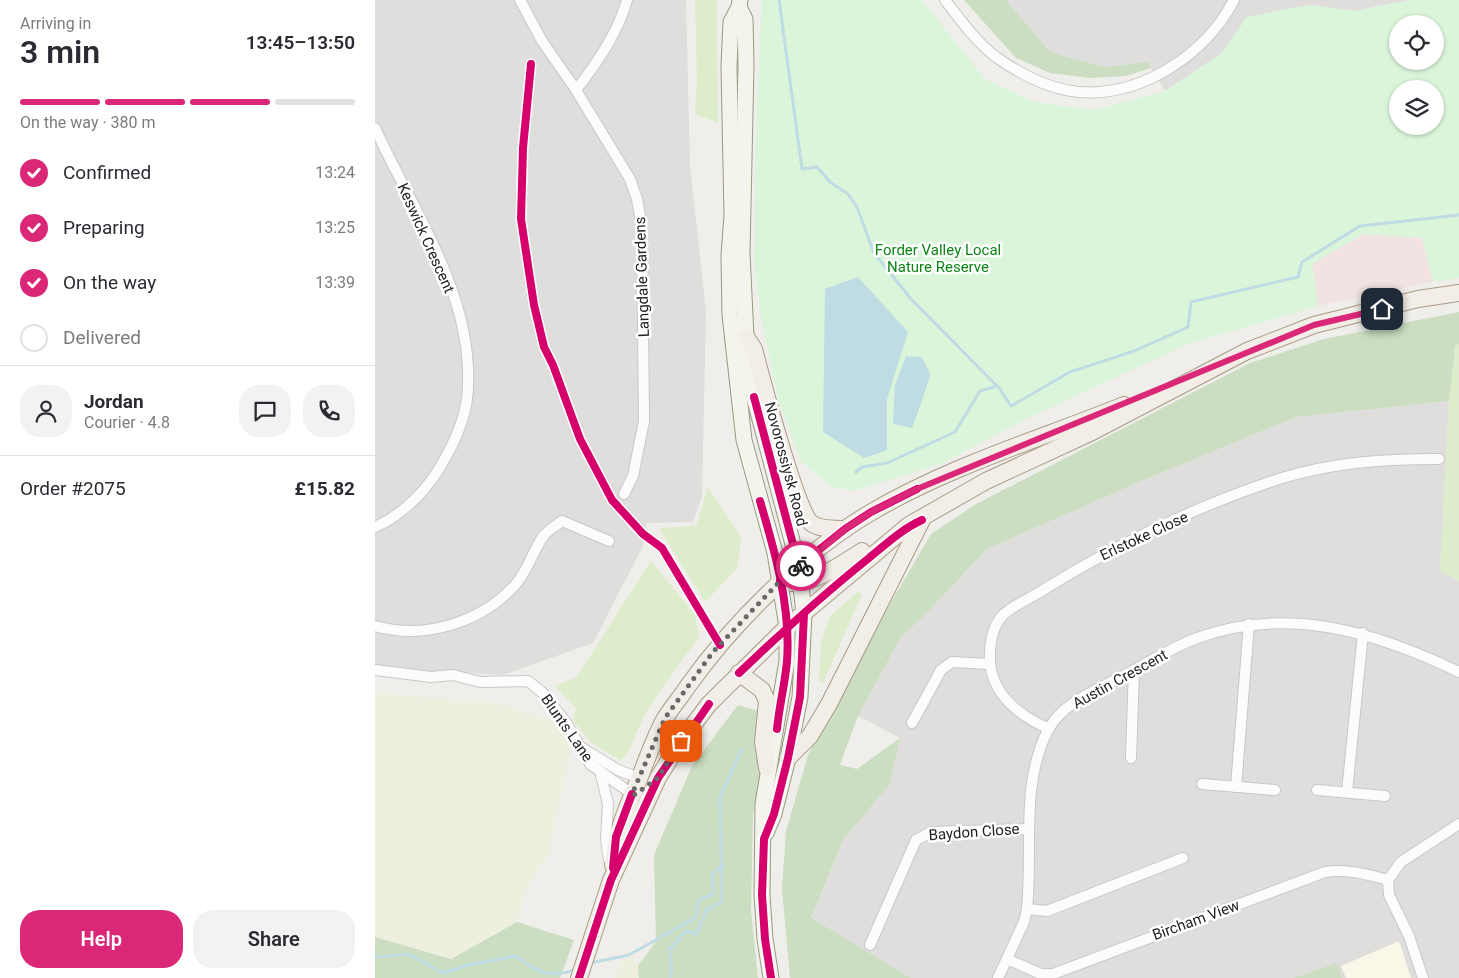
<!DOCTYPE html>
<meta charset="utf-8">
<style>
:root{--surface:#fff;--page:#f2f2f3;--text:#2b2b33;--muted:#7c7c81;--line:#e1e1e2;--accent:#db2777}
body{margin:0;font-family:Roboto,sans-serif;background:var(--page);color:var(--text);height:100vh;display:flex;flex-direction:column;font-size:19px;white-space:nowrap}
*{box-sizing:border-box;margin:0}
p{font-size:16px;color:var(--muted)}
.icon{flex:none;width:28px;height:28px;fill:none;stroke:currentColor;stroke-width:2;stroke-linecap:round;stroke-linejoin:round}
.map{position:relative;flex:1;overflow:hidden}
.details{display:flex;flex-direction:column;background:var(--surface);width:375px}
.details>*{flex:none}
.buttons{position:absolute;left:1014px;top:15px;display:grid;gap:10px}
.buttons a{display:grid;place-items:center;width:55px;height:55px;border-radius:50%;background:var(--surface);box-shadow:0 1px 4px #0004;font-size:25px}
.pin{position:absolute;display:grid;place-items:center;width:42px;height:42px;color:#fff;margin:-21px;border-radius:10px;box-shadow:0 2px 8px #0006}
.courier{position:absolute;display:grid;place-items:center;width:50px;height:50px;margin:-25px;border:4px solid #db2777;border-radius:50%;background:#fff;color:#222;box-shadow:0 1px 6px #0007}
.headline em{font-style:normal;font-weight:600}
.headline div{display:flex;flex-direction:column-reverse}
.headline{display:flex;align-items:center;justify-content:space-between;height:85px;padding:0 20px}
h1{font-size:32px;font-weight:600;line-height:38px}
.bar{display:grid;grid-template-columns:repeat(4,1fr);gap:8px 5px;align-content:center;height:60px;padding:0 20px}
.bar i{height:6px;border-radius:4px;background:var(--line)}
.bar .active{background:var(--accent)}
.bar p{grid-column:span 4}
.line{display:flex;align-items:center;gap:12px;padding:0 20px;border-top:1px solid var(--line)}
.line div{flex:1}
.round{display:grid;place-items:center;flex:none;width:52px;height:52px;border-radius:20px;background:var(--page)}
ol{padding:0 20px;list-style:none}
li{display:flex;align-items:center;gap:15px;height:55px}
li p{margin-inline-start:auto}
li .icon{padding:5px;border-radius:50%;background:var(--accent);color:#fff;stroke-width:4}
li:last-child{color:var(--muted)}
li i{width:28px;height:28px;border:2px solid var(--line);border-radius:50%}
.primary-button{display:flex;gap:10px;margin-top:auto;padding:10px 20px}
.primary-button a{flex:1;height:58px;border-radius:20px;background:var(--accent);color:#fff;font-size:20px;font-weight:600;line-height:58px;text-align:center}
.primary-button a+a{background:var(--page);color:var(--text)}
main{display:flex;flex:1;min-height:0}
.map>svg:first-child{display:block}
.residential{fill:#dfdedc}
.commercial{fill:#f1e3e1}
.education{fill:#f8f7e8}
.farmland{fill:#efefdf}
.grass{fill:#ddeccb}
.forest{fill:#cbdec1}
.park{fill:#daf5da;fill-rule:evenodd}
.water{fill:#bfdbe3}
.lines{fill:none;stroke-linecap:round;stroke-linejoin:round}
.stream{stroke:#bfdbe3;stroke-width:3}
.minor-casing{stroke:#c9c8c7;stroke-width:12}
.secondary-casing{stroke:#999a82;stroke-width:17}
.primary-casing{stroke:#a79c86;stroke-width:18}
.minor{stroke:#fdfcfc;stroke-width:10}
.secondary{stroke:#f4f4ed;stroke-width:15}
.primary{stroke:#f3ede7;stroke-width:16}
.cycleway-casing{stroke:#fff;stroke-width:11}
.cycleway{stroke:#d6006c;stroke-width:8}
.done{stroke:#6a6968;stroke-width:5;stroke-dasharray:0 9}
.route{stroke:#db2777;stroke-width:6}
.labels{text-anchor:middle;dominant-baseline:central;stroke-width:5;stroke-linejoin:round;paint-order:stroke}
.street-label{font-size:15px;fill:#222;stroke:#fff}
.park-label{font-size:15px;fill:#0c8416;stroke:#fff}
</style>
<main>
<section class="details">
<div class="headline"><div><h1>3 min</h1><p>Arriving in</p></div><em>13:45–13:50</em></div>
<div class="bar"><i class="active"></i><i class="active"></i><i class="active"></i><i></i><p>On the way · 380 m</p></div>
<ol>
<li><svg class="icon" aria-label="check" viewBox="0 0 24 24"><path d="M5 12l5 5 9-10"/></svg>Confirmed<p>13:24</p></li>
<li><svg class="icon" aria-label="check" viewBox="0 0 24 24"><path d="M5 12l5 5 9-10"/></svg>Preparing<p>13:25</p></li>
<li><svg class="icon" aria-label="check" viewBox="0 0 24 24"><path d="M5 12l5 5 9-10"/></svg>On the way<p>13:39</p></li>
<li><i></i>Delivered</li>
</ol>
<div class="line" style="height:90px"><a class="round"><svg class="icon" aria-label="person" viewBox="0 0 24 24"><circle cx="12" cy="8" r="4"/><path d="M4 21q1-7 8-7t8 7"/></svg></a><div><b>Jordan</b><p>Courier · 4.8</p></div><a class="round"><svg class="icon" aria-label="chat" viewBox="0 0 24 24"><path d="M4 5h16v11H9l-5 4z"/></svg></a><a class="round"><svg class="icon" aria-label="phone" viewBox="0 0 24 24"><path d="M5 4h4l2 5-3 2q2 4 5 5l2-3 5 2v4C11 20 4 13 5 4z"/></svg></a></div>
<div class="line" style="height:65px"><div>Order #2075</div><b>£15.82</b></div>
<div class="primary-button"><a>Help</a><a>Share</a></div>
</section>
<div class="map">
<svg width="1084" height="978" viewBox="0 0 1084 978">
<rect width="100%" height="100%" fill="#f0eeeb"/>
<g class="residential">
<polygon points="0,0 311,0 315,165 331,312 327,496 318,522 272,523 268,546 218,643 128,675 0,668"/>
<polygon points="631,0 1035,0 980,11 935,5 872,17 847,53 790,91 772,62 730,67 675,52"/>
<polygon points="1074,401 1065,571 1084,581 1084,978 536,978 436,919 468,840 515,784 525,738 483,716 526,637 547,618 612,549 764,482 921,417"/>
</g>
<polygon class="commercial" points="988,234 1047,238 1058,282 943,306 937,264"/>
<polygon class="education" points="1024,941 1036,978 971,978 966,966"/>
<g class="farmland">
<polygon points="0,693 120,703 189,724 198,741 173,856 154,884 142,922 76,959 0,937"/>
<polygon points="252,947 263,966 264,978 239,978"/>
</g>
<g class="grass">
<polygon points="320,0 342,0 343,123 321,115 320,111 322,83"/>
<polygon points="1084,344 1084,581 1065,571 1074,401 1080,346"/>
<polygon points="333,487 366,537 362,568 330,602 284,528 321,526"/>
<path d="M276,561L320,615L324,637C306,662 287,686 271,713C261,729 259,747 246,761L217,743L198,721L201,708L180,686L201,678Z"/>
<polygon points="483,592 487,594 448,683 444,681 446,643 455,616"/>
</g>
<g class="forest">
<polygon points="589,0 631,0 675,52 730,67 773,62 776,68 751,76 715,78 675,73 641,58"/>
<polygon points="1084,312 1084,344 1080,346 1074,401 921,417 764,482 612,549 547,618 526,637 483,716 465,765 482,769 525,738 515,784 468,840 436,918 536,978 415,978 407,888 411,831 433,755 478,667 556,534 601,504 875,363 949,339"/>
<polygon points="363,705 395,714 378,816 376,910 383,978 264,978 263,966 281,941 279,855 317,766"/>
<polygon points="142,922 199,940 185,978 0,978 0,937 76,959"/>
<polygon points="962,963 967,978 919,978"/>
</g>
<path class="park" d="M387,0H547L610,79L660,102L721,110L790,91L847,53L872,17L935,5L980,11L1035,0H1084V278L1058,282L1047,238L988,234L937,264L943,306L813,344L655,417L568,463L479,491L458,487L426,462L403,399L386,316L379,266L380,148ZM1022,24H1060V61H1022ZM1022,89H1060V126H1022Z"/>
<g class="water">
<polygon points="483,277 533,332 512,399 512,450 489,458 448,432 450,289"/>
<path d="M531,356L546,357C549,362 554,369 555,375C555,378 539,424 537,428L518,424L520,385Z"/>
</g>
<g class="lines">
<g class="stream">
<polyline points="404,0 427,169 442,167 455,182 473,194 482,207 499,253 536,299 625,389 636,406 695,372 759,351 813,327 816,302 923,277 927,262 985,226 1084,215"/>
<polyline points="481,472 487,467 512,463 580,432 605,391 622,386"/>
<path d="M0,957L34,954L68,973L93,965L141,956C163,973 173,978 200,970"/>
<polyline points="215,963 254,955 320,918 324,900 339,894 337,875 348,865"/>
<polyline points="295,978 297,968 294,950 311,931 322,934 331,910 347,902 345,797 367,749"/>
</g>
<defs>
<g id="minor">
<polyline points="145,0 167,41 201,90 255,179 262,199 267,227 269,421 258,476 249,494"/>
<path d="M570,0C585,19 601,42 621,57C645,74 674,89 704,92C767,97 831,54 859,0"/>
<path d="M201,90C222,63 243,33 252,0"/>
<path d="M0,128C38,212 103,301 92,399C89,421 79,443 68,462C54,488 28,515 0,527"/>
<path d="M0,626C48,640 106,623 140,585C153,571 158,550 169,535C174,530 182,525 187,521L234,541"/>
<polyline points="0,670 56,677 78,675 105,682 153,681 169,694 192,724 215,764 257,794 262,793"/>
<polyline points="537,723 566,670 577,662 614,664"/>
<path d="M674,729C641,714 612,691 615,651C616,638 618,627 627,616C636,606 656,598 668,590C742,544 824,505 907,478C960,462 1009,459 1064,459"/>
<polyline points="209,749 243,770 264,778"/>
<polyline points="756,758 759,670"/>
<polyline points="225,771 233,804 231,839 234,860"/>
<polyline points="827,784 900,790"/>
<polyline points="861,787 874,624"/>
<polyline points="942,790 1010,796"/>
<polyline points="972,792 988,633"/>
<polyline points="652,909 672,911 808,858"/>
<polyline points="495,945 541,840 556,832 654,829"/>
<path d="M632,959L666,974H678L950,872C972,869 992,874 1013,880"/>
<path d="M623,978L649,922L652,909C658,851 645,784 673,730C689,701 724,689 752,674C774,662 798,647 822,638C912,605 1001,632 1084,672"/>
<polyline points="1048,978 1034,936 1014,895 1013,880 1026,862 1084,824"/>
</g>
<g id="secondary">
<polyline points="365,0 364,7 356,22 354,66 357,216 354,255 355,315 369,440 400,553 412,627 412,661 388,804 387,895 390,939 396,978"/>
<polyline points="364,7 370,19 371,65 367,253 371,337 379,397 424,567 429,614 425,697 413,758 399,814 391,833"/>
</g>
<g id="primary">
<path d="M371,337L379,349C386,376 421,509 436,523C445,530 459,528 470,529"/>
<path d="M405,581C432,590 465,565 487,551"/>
<polyline points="364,673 387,690 392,701 388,742 392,768"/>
<polyline points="413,758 435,736 454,704 547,520"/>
<path d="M238,865C241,832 251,809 264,779C272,759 279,739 289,720C296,708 306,697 313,686C357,624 430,551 495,513C574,466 665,439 749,405"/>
<polyline points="204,978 236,880 283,778 306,741 334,704 412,627 534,525 611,481 717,432 872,351 939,325 1043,299 1084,293"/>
</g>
</defs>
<use href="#minor" class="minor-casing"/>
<use href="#secondary" class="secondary-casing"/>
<use href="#primary" class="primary-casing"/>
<use href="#minor" class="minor"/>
<use href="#secondary" class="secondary"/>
<use href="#primary" class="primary"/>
<defs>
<g id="cycleway">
<polyline points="156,64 148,148 146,219 159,305 169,347 178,365 205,439 237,500 268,534 287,548 345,645"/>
<polyline points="379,397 424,567"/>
<path d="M385,501C400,552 416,607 412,661C410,684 404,707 402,729"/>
<polyline points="405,581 470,529 496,512 542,489"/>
<path d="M364,673C406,633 449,594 494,558C511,544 527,529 547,520"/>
<polyline points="238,868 241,837 257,794"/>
<polyline points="204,978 236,880 283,778 334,704"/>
<polyline points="396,978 390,939 387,895 389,839 399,814 413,758 425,697 429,614"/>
</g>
</defs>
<use href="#cycleway" class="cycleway-casing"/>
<use href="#cycleway" class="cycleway"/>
</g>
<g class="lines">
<polyline class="done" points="306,741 283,778 259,795 257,794 290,718 338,652 405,581 426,566"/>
<polyline class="route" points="426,566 470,529 496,512 542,489 939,325 1007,309"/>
</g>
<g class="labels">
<g class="street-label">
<text transform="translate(51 238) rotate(66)">Keswick Crescent</text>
<text transform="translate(267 277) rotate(-92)">Langdale Gardens</text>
<text transform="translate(411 464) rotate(75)">Novorossiysk Road</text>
<text transform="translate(769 536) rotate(-25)">Erlstoke Close</text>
<text transform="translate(745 679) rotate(-29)">Austin Crescent</text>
<text transform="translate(192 728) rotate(55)">Blunts Lane</text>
<text transform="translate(599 832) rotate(-4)">Baydon Close</text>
<text transform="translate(821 920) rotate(-20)">Bircham View</text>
</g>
<g class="park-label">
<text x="563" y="250">Forder Valley Local<tspan x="563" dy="17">Nature Reserve</tspan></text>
</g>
</g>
</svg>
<div class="buttons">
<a><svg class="icon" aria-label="locate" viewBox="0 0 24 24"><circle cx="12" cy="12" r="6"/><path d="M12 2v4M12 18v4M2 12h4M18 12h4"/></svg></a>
<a><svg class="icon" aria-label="layers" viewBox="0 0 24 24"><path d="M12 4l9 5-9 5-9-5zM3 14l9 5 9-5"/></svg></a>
</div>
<div class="pin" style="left:306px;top:741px;background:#ea580c"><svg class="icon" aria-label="bag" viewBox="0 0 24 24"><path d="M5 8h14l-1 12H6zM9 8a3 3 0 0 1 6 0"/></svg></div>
<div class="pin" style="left:1007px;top:309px;background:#1f2937"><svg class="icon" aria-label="home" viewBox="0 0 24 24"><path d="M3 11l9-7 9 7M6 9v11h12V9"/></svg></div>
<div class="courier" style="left:426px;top:566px"><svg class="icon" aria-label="bike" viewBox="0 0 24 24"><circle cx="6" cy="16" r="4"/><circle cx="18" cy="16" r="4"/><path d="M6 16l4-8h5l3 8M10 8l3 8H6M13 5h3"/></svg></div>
</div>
</main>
